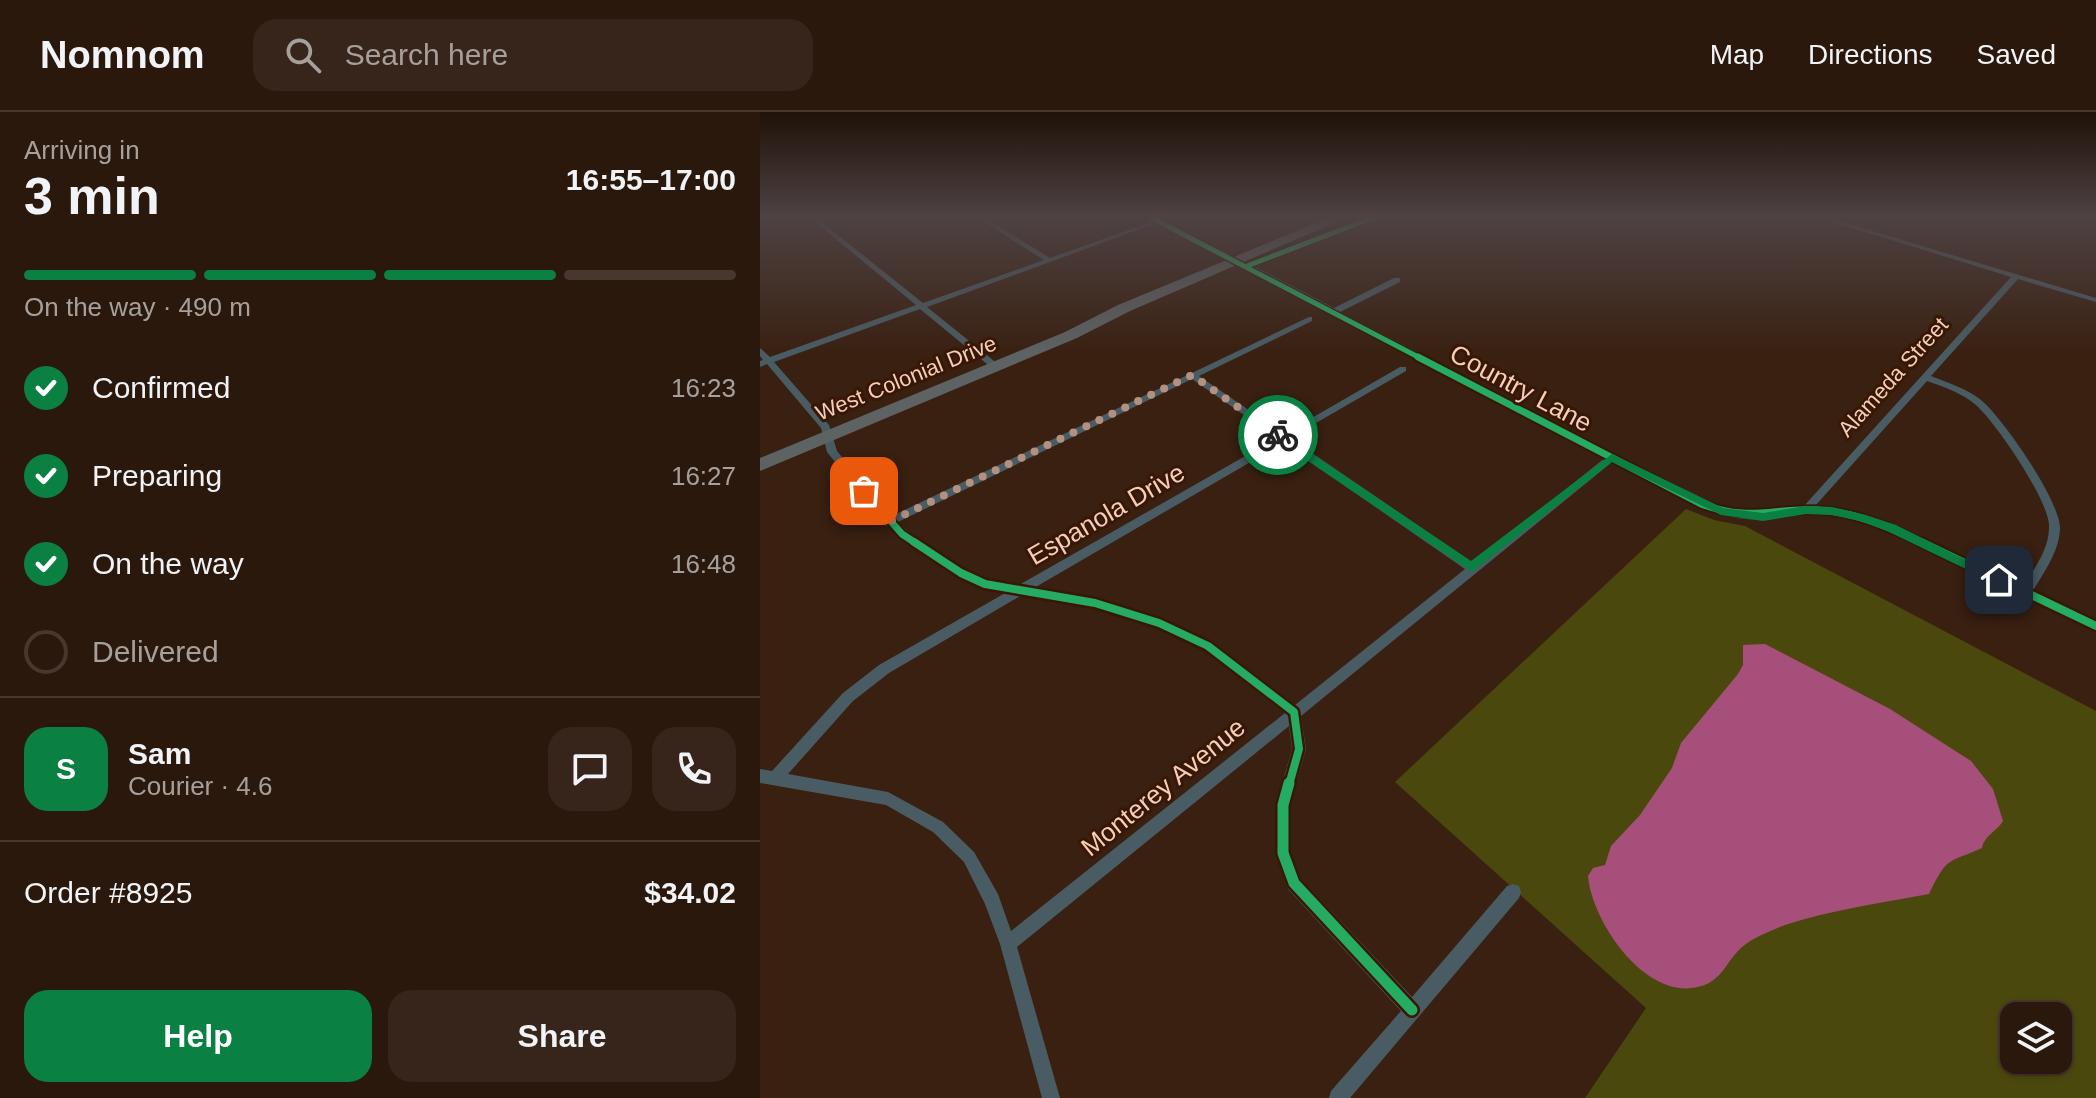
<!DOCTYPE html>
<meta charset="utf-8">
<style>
:root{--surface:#2b180d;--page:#37251b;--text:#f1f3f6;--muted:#a6a09d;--line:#47372e;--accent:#0b8043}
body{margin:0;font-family:Helvetica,sans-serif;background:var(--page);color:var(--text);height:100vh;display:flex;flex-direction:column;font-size:30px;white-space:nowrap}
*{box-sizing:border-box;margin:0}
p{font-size:26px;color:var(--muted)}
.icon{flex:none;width:44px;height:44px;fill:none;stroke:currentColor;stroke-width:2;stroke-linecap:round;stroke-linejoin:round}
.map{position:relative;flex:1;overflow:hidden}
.details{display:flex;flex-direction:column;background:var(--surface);width:760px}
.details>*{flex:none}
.fabs{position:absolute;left:1240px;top:890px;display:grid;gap:16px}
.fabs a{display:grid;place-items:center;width:72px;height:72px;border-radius:16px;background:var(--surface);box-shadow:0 2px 6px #0004,0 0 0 2px var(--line);font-size:40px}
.pin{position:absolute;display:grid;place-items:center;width:68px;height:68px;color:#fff;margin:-34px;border-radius:16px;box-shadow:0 4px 12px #0006}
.courier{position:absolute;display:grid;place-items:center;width:80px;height:80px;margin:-40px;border:6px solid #0b8043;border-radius:50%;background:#fff;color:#222;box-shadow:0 2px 10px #0007}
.summary em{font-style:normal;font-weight:800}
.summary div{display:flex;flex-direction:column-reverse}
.summary{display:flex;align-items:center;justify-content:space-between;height:136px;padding:0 24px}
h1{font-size:52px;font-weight:800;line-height:60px}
.bar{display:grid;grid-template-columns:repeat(4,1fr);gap:12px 8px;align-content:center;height:96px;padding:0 24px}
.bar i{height:10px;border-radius:6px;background:var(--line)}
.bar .current{background:var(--accent)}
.bar p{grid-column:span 4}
.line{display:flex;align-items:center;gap:20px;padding:0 24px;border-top:2px solid var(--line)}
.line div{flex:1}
.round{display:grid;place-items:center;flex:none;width:84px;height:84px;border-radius:24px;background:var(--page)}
ol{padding:0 24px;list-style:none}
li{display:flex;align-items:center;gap:24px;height:88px}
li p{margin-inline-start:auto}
li .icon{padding:8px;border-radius:50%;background:var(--accent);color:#fff;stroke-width:4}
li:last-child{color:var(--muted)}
li i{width:44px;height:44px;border:4px solid var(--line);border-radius:50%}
.primary-button{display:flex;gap:16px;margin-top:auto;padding:16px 24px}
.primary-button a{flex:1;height:92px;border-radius:24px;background:var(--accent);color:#fff;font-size:32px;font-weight:800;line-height:92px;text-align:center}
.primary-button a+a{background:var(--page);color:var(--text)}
header{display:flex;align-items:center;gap:48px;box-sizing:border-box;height:112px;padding:0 40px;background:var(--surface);border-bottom:2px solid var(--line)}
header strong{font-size:38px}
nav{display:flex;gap:44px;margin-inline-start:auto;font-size:28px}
.search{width:560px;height:72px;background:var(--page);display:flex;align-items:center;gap:20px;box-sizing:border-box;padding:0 28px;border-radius:24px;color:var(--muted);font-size:30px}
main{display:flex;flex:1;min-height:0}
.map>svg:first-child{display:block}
.green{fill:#4b480d;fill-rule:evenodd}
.water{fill:#a74f7b}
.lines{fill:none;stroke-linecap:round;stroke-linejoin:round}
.street{fill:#495c63;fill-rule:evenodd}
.secondary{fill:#536870;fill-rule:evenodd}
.highway{fill:#5d6263;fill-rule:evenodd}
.cycleway-far3-casing{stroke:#381804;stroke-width:8}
.cycleway-far2-casing{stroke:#381804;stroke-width:11}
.cycleway-far1-casing{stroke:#381804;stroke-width:13}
.cycleway-casing{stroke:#381804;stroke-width:16}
.cycleway-far3{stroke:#26ab63;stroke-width:5}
.cycleway-far2{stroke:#26ab63;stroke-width:7}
.cycleway-far1{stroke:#26ab63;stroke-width:8}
.cycleway{stroke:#26ab63;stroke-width:11}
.route{fill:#0b8043}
.done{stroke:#b39180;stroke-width:8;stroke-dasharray:0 14.4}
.labels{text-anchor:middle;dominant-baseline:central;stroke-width:6;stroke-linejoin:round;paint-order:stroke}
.far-street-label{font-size:22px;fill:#f4cebb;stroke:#381804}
.street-label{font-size:26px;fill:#f4cebb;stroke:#381804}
</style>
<header>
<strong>Nomnom</strong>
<div class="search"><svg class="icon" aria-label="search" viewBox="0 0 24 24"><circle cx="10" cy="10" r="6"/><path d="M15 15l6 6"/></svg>Search here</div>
<nav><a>Map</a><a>Directions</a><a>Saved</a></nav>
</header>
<main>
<section class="details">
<div class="summary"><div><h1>3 min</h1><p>Arriving in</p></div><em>16:55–17:00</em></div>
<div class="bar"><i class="current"></i><i class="current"></i><i class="current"></i><i></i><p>On the way · 490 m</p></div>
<ol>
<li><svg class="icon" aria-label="check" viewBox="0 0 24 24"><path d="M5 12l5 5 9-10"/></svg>Confirmed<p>16:23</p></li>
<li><svg class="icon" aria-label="check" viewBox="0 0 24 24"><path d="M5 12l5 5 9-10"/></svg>Preparing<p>16:27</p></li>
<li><svg class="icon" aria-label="check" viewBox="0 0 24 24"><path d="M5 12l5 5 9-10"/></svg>On the way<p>16:48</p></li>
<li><i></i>Delivered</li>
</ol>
<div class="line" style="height:144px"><b class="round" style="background:var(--accent);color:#fff">S</b><div><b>Sam</b><p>Courier · 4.6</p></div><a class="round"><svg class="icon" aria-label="chat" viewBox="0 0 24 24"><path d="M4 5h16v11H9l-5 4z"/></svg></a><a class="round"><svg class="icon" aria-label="phone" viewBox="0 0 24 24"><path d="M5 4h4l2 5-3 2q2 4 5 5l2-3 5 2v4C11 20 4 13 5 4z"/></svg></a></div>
<div class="line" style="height:104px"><div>Order #8925</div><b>$34.02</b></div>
<div class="primary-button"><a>Help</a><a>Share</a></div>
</section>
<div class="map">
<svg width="1336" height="986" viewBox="0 0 1336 986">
<rect width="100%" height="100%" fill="#392011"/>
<path class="green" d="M926,397L954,408L985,414L1336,599V986H825L886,896L635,670ZM1254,904H1298V948H1254Z"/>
<path class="water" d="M1005,532L1130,597L1211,649L1233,677L1243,709C1237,719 1224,724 1222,736C1186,752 1188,744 1169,782C1121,791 1071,798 1025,813C1012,818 992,826 982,835C969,846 964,863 949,871C892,899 832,812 828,764L833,756L845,753L851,734L880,703L912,656L921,631L978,562L983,553V533Z"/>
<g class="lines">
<g class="street">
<polygon points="48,104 54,104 163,191 284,148 215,104 222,104 290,146 397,108 402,109 167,195 239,253 239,257 233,257 160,197 14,250 69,313 77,339 102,370 97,373 93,372 67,340 61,316 7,252 0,255 0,249 3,248 0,244 0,236 10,245 156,193"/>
<path d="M1054,104H1062L1336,186V190L1258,167L1171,264C1188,271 1206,276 1221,288C1243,306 1301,390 1300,417C1299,440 1284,460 1273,479L1336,509V519L1118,415C1094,407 1070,400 1045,402C1024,403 1003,408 983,407C938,403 892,370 852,350L541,604L546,637L530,693L531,741L540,766L652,885L747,774L753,772L759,774L761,780L759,786L590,986H569L571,979L641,899L528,777L515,741L516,693L532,637L529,614L257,835L300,986H282L240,832L225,792L204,750L173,720L126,693L0,671V657L12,659L83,581L119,553L247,480L221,475L197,464L138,425L128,414L125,413L124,409L100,381L99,379L100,377H108L132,404L549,205H552V209L439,264L524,322L640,255H646V259L530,326L713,451L845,346L484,156V152H490L574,196L634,166H640V170L580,200L945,389L983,399L1043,395L1251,165ZM432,267L517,326L259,473C249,472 238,471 228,468C204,461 154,428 138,410ZM1167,269C1184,275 1202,281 1216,293C1236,311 1288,387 1289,413C1290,436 1275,455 1264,474C1201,444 1125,399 1055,394ZM523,331L705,457L535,593L452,530L403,508L335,486L274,476ZM262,483L335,496L395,514L444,538L525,601L251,819L238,782L214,740L183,710L128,680L28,662L93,589L129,561Z"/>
</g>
<polygon class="secondary" points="383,104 395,104 492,154 483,156"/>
<g class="highway">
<polygon points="573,104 590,104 370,199 317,226 0,359 0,346 305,220 358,193"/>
<polygon points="606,104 624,104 575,125 563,122"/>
</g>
<defs>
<g id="cycleway-far3">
<polyline points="388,104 662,247"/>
<polyline points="487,154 617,104"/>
</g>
<g id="cycleway-far2">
<path d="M658,245L941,392C991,410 1011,396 1058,398C1097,400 1131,416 1165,432"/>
<polyline points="104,379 142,422 157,432"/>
</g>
<g id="cycleway-far1">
<polyline points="154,430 201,461 225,472 335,491 399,511 448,534 534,600 539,637 529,673"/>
<polyline points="1161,430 1336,514"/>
</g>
<polyline id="cycleway" points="529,671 523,693 523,741 534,771 652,898"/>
</defs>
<use href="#cycleway-far3" class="cycleway-far3-casing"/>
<use href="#cycleway-far2" class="cycleway-far2-casing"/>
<use href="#cycleway-far1" class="cycleway-far1-casing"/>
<use href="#cycleway" class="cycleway-casing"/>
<use href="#cycleway-far3" class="cycleway-far3"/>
<use href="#cycleway-far2" class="cycleway-far2"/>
<use href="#cycleway-far1" class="cycleway-far1"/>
<use href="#cycleway" class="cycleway"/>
</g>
<linearGradient id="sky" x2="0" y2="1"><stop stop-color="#1f1209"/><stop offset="0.43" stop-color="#4e4243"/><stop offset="1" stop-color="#4e4243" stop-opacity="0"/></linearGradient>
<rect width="1336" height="242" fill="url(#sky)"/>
<polygon class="route" points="514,321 521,321 711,449 852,342 963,396 1003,401 1046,394 1072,395 1106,403 1136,413 1246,468 1239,472 1235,471 1127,419 1100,409 1072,403 1046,402 1003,409 961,403 852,350 712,460 514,326"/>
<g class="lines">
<polyline class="done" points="104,379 129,410 432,263 518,323"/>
</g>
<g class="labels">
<g class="far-street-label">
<text transform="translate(1133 265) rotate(-48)">Alameda Street</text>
<text transform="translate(146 266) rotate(-22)">West Colonial Drive</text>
</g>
<g class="street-label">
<text transform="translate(761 276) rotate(28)">Country Lane</text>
<text transform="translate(346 402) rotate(-30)">Espanola Drive</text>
<text transform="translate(403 675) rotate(-39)">Monterey Avenue</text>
</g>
</g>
</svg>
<div class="fabs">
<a><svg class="icon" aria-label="layers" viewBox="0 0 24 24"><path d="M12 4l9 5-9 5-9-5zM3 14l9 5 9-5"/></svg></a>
</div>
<div class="pin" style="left:104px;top:379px;background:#ea580c"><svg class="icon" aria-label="bag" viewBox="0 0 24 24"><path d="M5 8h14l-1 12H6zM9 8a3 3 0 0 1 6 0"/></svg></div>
<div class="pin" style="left:1239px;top:468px;background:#1f2937"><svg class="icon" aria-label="home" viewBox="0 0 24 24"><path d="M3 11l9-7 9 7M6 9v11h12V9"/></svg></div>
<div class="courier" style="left:518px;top:323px"><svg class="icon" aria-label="bike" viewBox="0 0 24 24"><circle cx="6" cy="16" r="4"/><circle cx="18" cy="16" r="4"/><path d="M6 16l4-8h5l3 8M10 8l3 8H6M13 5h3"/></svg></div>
</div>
</main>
